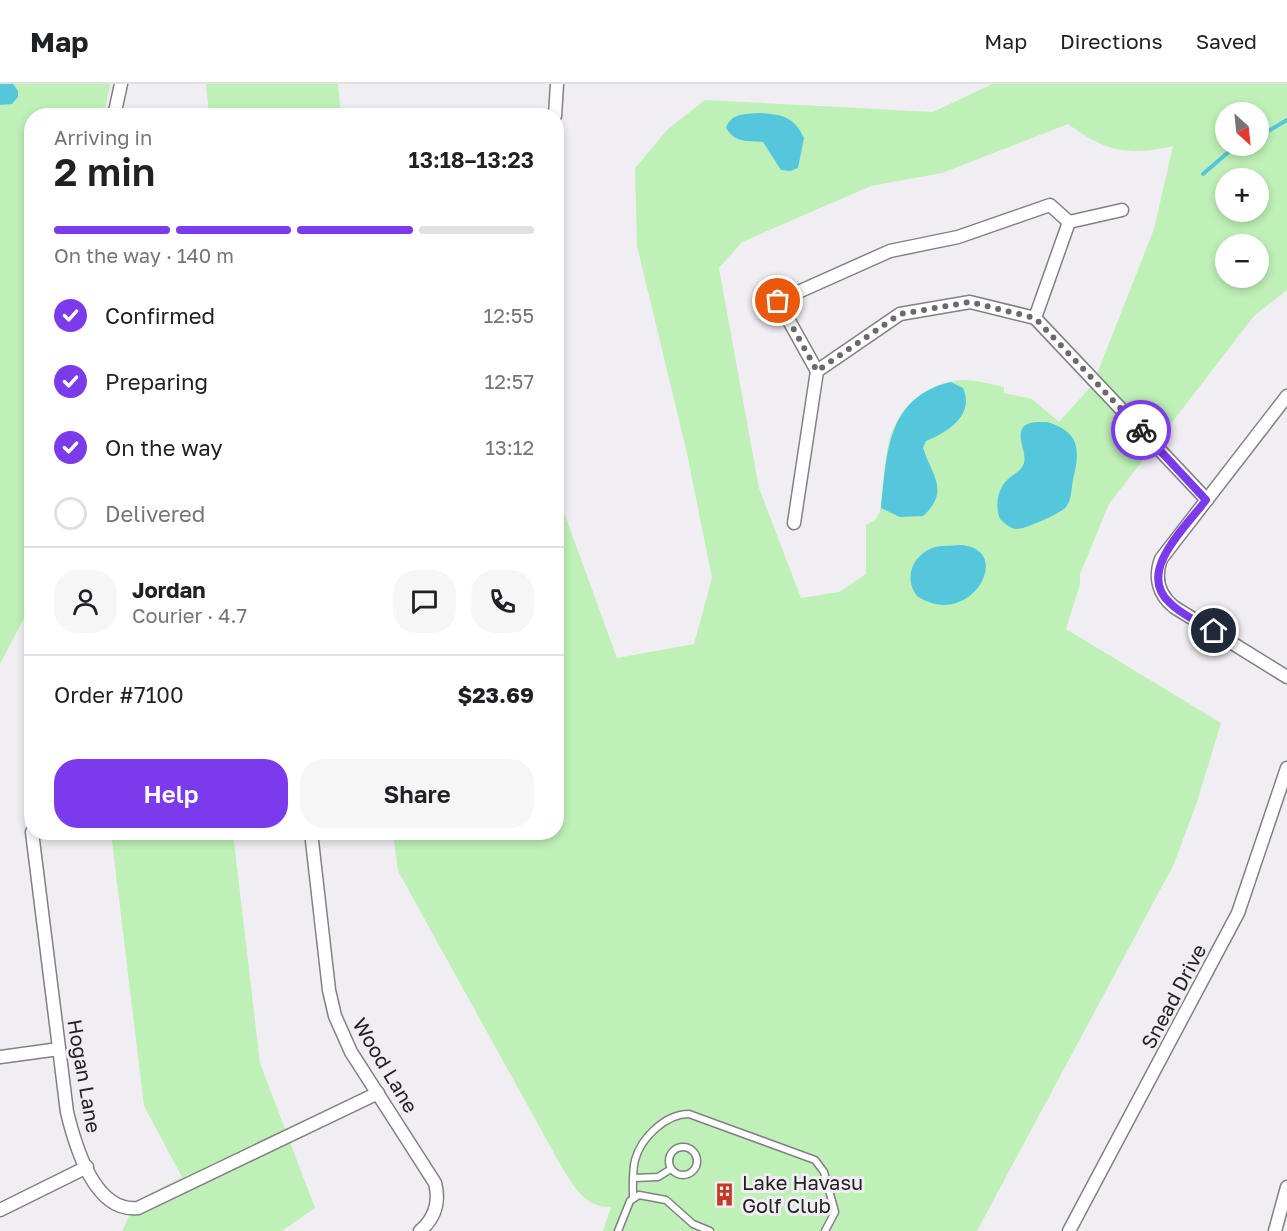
<!DOCTYPE html>
<meta charset="utf-8">
<style>
:root{--surface:#fff;--page:#f6f6f6;--text:#202124;--muted:#757577;--line:#e0e0e0;--accent:#7c3aed}
body{margin:0;font-family:"Golos Text",sans-serif;background:var(--page);color:var(--text);height:100vh;display:flex;flex-direction:column;font-size:22px;white-space:nowrap}
*{box-sizing:border-box;margin:0}
p{font-size:20px;color:var(--muted)}
.icon{flex:none;width:33px;height:33px;fill:none;stroke:currentColor;stroke-width:2;stroke-linecap:round;stroke-linejoin:round}
.map{position:relative;flex:1;overflow:hidden}
.side{position:absolute;left:24px;top:24px;width:540px;height:732px;display:flex;flex-direction:column;background:var(--surface);border-radius:24px;box-shadow:0 3px 9px #0003}
.side>*{flex:none}
.needle{width:39px;rotate:153deg}
.buttons{position:absolute;left:1215px;top:18px;display:grid;gap:12px}
.buttons a{display:grid;place-items:center;width:54px;height:54px;border-radius:50%;background:var(--surface);box-shadow:0 3px 9px #0003;font-size:30px}
.pin{position:absolute;display:grid;place-items:center;width:51px;height:51px;color:#fff;margin:-26px;border:3px solid #fff;border-radius:50%;box-shadow:0 2px 6px #0007}
.courier{position:absolute;display:grid;place-items:center;width:60px;height:60px;margin:-30px;border:4px solid #7c3aed;border-radius:50%;background:#fff;color:#222;box-shadow:0 2px 8px #0007}
.overview em{font-style:normal;font-weight:600}
.overview div{display:flex;flex-direction:column-reverse}
.overview{display:flex;align-items:center;justify-content:space-between;height:102px;padding:0 30px}
h1{font-size:39px;font-weight:600;line-height:45px}
.bar{display:grid;grid-template-columns:repeat(4,1fr);gap:9px 6px;align-content:center;height:72px;padding:0 30px}
.bar i{height:8px;border-radius:4px;background:var(--line)}
.bar .current{background:var(--accent)}
.bar p{grid-column:span 4}
.line{display:flex;align-items:center;gap:15px;padding:0 30px;border-top:2px solid var(--line)}
.line div{flex:1}
.round{display:grid;place-items:center;flex:none;width:63px;height:63px;border-radius:24px;background:var(--page)}
ol{padding:0 30px;list-style:none}
li{display:flex;align-items:center;gap:18px;height:66px}
li p{margin-inline-start:auto}
li .icon{padding:6px;border-radius:50%;background:var(--accent);color:#fff;stroke-width:4}
li:last-child{color:var(--muted)}
li i{width:33px;height:33px;border:3px solid var(--line);border-radius:50%}
.action{display:flex;gap:12px;margin-top:auto;padding:12px 30px}
.action a{flex:1;height:69px;border-radius:24px;background:var(--accent);color:#fff;font-size:24px;font-weight:600;line-height:69px;text-align:center}
.action a+a{background:var(--page);color:var(--text)}
header{display:flex;align-items:center;gap:36px;box-sizing:border-box;height:84px;padding:0 30px;background:var(--surface);border-bottom:2px solid var(--line)}
header strong{font-size:28px}
nav{display:flex;gap:33px;margin-inline-start:auto;font-size:21px}
.map>svg:first-child{display:block}
.green{fill:#bff0b7;fill-rule:evenodd}
.water{fill:#55c7dd}
.lines{fill:none;stroke-linecap:round;stroke-linejoin:round}
.stream{stroke:#55c7dd;stroke-width:4}
.lane-casing{stroke:#838084;stroke-width:9}
.street-casing{stroke:#838084;stroke-width:15}
.lane{stroke:#fff;stroke-width:6}
.street{stroke:#fff;stroke-width:12}
.done{stroke:#6a696c;stroke-width:6;stroke-dasharray:0 10.8}
.route{stroke:#7c3aed;stroke-width:8}
.labels{text-anchor:middle;dominant-baseline:central;stroke-width:6;stroke-linejoin:round;paint-order:stroke}
.street-label{font-size:20px;fill:#222123;stroke:#f1eef3}
.poi-label{font-size:20px;fill:#222123;stroke:#f1eef3;text-anchor:start}
</style>
<header>
<strong>Map</strong>
<nav><a>Map</a><a>Directions</a><a>Saved</a></nav>
</header>
<div class="map">
<svg width="1287" height="1147" viewBox="0 0 1287 1147">
<rect width="100%" height="100%" fill="#f1eef3"/>
<g class="green">
<polygon points="0,0 110,0 104,31 32,32 31,521 0,580"/>
<polygon points="206,0 338,0 341,31 209,31"/>
<path d="M992,0H1287V206L1254,232L1109,420L1080,490V500L1066,545L1221,639L1197,718L1174,780L977,1147H603L611,1123C584,1124 573,1101 560,1080L398,787L393,749L556,748L557,409L617,574L694,560L712,494L686,365L637,162L635,84L668,45L705,16L933,28ZM1226,28H1258V62H1226ZM1068,40C1106,68 1127,72 1173,62L1154,145L1093,300L1059,338L1032,315L1004,309V303C991,300 977,296 963,296C928,297 897,324 889,357C884,380 883,404 880,427L876,435L866,441V490L839,508L801,514L759,404L719,184L742,158L871,102L942,89ZM1226,94H1258V128H1226ZM1226,160H1258V194H1226Z"/>
<polygon points="111,749 233,749 260,979 315,1124 282,1147 122,1147 136,1117 182,1093 144,1022"/>
</g>
<g class="water">
<polygon points="0,0 13,0 18,7 18,13 12,20 0,21"/>
<path d="M759,29C781,30 794,32 804,54L798,84L790,87L781,86L763,58C748,57 735,59 726,44C731,29 745,30 759,29Z"/>
<path d="M951,298L963,304C975,331 948,348 926,357L923,364C931,390 951,407 923,432L900,433L881,424C887,370 886,313 951,298Z"/>
<path d="M1047,338C1081,348 1080,367 1073,396C1071,405 1072,415 1066,423C1062,429 1023,446 1016,445C1010,444 1005,440 1000,435C995,423 997,406 1007,396C1013,390 1021,388 1024,379C1027,367 1015,352 1024,342C1030,337 1040,338 1047,338Z"/>
<path d="M959,461C1017,463 971,548 917,512C903,493 913,470 935,463C943,461 951,462 959,461Z"/>
</g>
<g class="lines">
<g class="stream">
<polyline points="1258,53 1287,36"/>
<polyline points="1203,90 1232,65 1239,62"/>
</g>
<defs>
<g id="lane">
<circle cx="683" cy="1077" r="14"/>
<polyline points="634,1094 658,1093 671,1085"/>
<path d="M633,1114C633,1102 632,1088 635,1076C641,1054 665,1030 689,1030L815,1076L824,1088L835,1128L825,1147"/>
<polyline points="618,1147 630,1117 639,1111 666,1116 693,1140 710,1147"/>
</g>
<g id="street">
<polyline points="114,32 121,0"/>
<polyline points="555,32 557,0"/>
<polyline points="1069,138 1122,126"/>
<polyline points="1035,234 1069,138"/>
<polyline points="817,287 900,230 970,218 1035,234 1207,416"/>
<polyline points="817,287 778,217 890,167 958,153 1050,121 1069,138"/>
<path d="M1287,312L1161,475C1154,494 1159,511 1174,523L1287,593"/>
<polyline points="794,439 817,287"/>
<polyline points="32,733 32,735"/>
<path d="M32,748L67,1028C75,1061 94,1129 138,1124L378,1009"/>
<path d="M311,748L329,906L335,932L351,968L435,1099C440,1118 435,1134 420,1147"/>
<polyline points="0,973 59,965"/>
<polyline points="0,1126 87,1083"/>
<polyline points="1069,1147 1238,829 1287,684"/>
<polyline points="1275,1147 1287,1103"/>
</g>
</defs>
<use href="#lane" class="lane-casing"/>
<use href="#street" class="street-casing"/>
<use href="#lane" class="lane"/>
<use href="#street" class="street"/>
</g>
<g class="lines">
<polyline class="done" points="778,217 817,287 900,230 970,218 1035,234 1141,346"/>
<path class="route" d="M1141,346L1206,416C1187,442 1135,488 1170,519C1182,531 1200,539 1214,547"/>
</g>
<defs>
<symbol id="building-bare" viewBox="-9 -9 18 18"><path d="M-4-6H4V6H1V3H-1V6H-4ZM-2.5-4.3h1.7v1.8h-1.7ZM.8-4.3h1.7v1.8H.8ZM-2.5-1h1.7V.8h-1.7ZM.8-1h1.7V.8H.8Z" fill="#c53925" stroke="#f1eef3" stroke-width="2.5" paint-order="stroke"/></symbol>
</defs>
<g fill-rule="evenodd">
<use href="#building-bare" x="708" y="1094" width="33" height="33"/>
</g>
<g class="labels">
<g class="street-label">
<text transform="translate(1173 912) rotate(-62)">Snead Drive</text>
<text transform="translate(386 981) rotate(59)">Wood Lane</text>
<text transform="translate(85 992) rotate(80)">Hogan Lane</text>
</g>
<g class="poi-label">
<text x="742" y="1098">Lake Havasu<tspan x="742" dy="23">Golf Club</tspan></text>
</g>
</g>
</svg>
<div class="buttons">
<a><svg class="needle" viewBox="-14 -14 28 28"><path d="M0-13l5 13h-10z" fill="#e53935"/><path d="M0 13l5-13h-10z" fill="#757577"/></svg></a>
<a>+</a>
<a>−</a>
</div>
<div class="pin" style="left:778px;top:217px;background:#ea580c"><svg class="icon" aria-label="bag" viewBox="0 0 24 24"><path d="M5 8h14l-1 12H6zM9 8a3 3 0 0 1 6 0"/></svg></div>
<div class="pin" style="left:1214px;top:547px;background:#1f2937"><svg class="icon" aria-label="home" viewBox="0 0 24 24"><path d="M3 11l9-7 9 7M6 9v11h12V9"/></svg></div>
<div class="courier" style="left:1141px;top:346px"><svg class="icon" aria-label="bike" viewBox="0 0 24 24"><circle cx="6" cy="16" r="4"/><circle cx="18" cy="16" r="4"/><path d="M6 16l4-8h5l3 8M10 8l3 8H6M13 5h3"/></svg></div>
<section class="side">
<div class="overview"><div><h1>2 min</h1><p>Arriving in</p></div><em>13:18–13:23</em></div>
<div class="bar"><i class="current"></i><i class="current"></i><i class="current"></i><i></i><p>On the way · 140 m</p></div>
<ol>
<li><svg class="icon" aria-label="check" viewBox="0 0 24 24"><path d="M5 12l5 5 9-10"/></svg>Confirmed<p>12:55</p></li>
<li><svg class="icon" aria-label="check" viewBox="0 0 24 24"><path d="M5 12l5 5 9-10"/></svg>Preparing<p>12:57</p></li>
<li><svg class="icon" aria-label="check" viewBox="0 0 24 24"><path d="M5 12l5 5 9-10"/></svg>On the way<p>13:12</p></li>
<li><i></i>Delivered</li>
</ol>
<div class="line" style="height:108px"><a class="round"><svg class="icon" aria-label="person" viewBox="0 0 24 24"><circle cx="12" cy="8" r="4"/><path d="M4 21q1-7 8-7t8 7"/></svg></a><div><b>Jordan</b><p>Courier · 4.7</p></div><a class="round"><svg class="icon" aria-label="chat" viewBox="0 0 24 24"><path d="M4 5h16v11H9l-5 4z"/></svg></a><a class="round"><svg class="icon" aria-label="phone" viewBox="0 0 24 24"><path d="M5 4h4l2 5-3 2q2 4 5 5l2-3 5 2v4C11 20 4 13 5 4z"/></svg></a></div>
<div class="line" style="height:78px"><div>Order #7100</div><b>$23.69</b></div>
<div class="action"><a>Help</a><a>Share</a></div>
</section>
</div>
